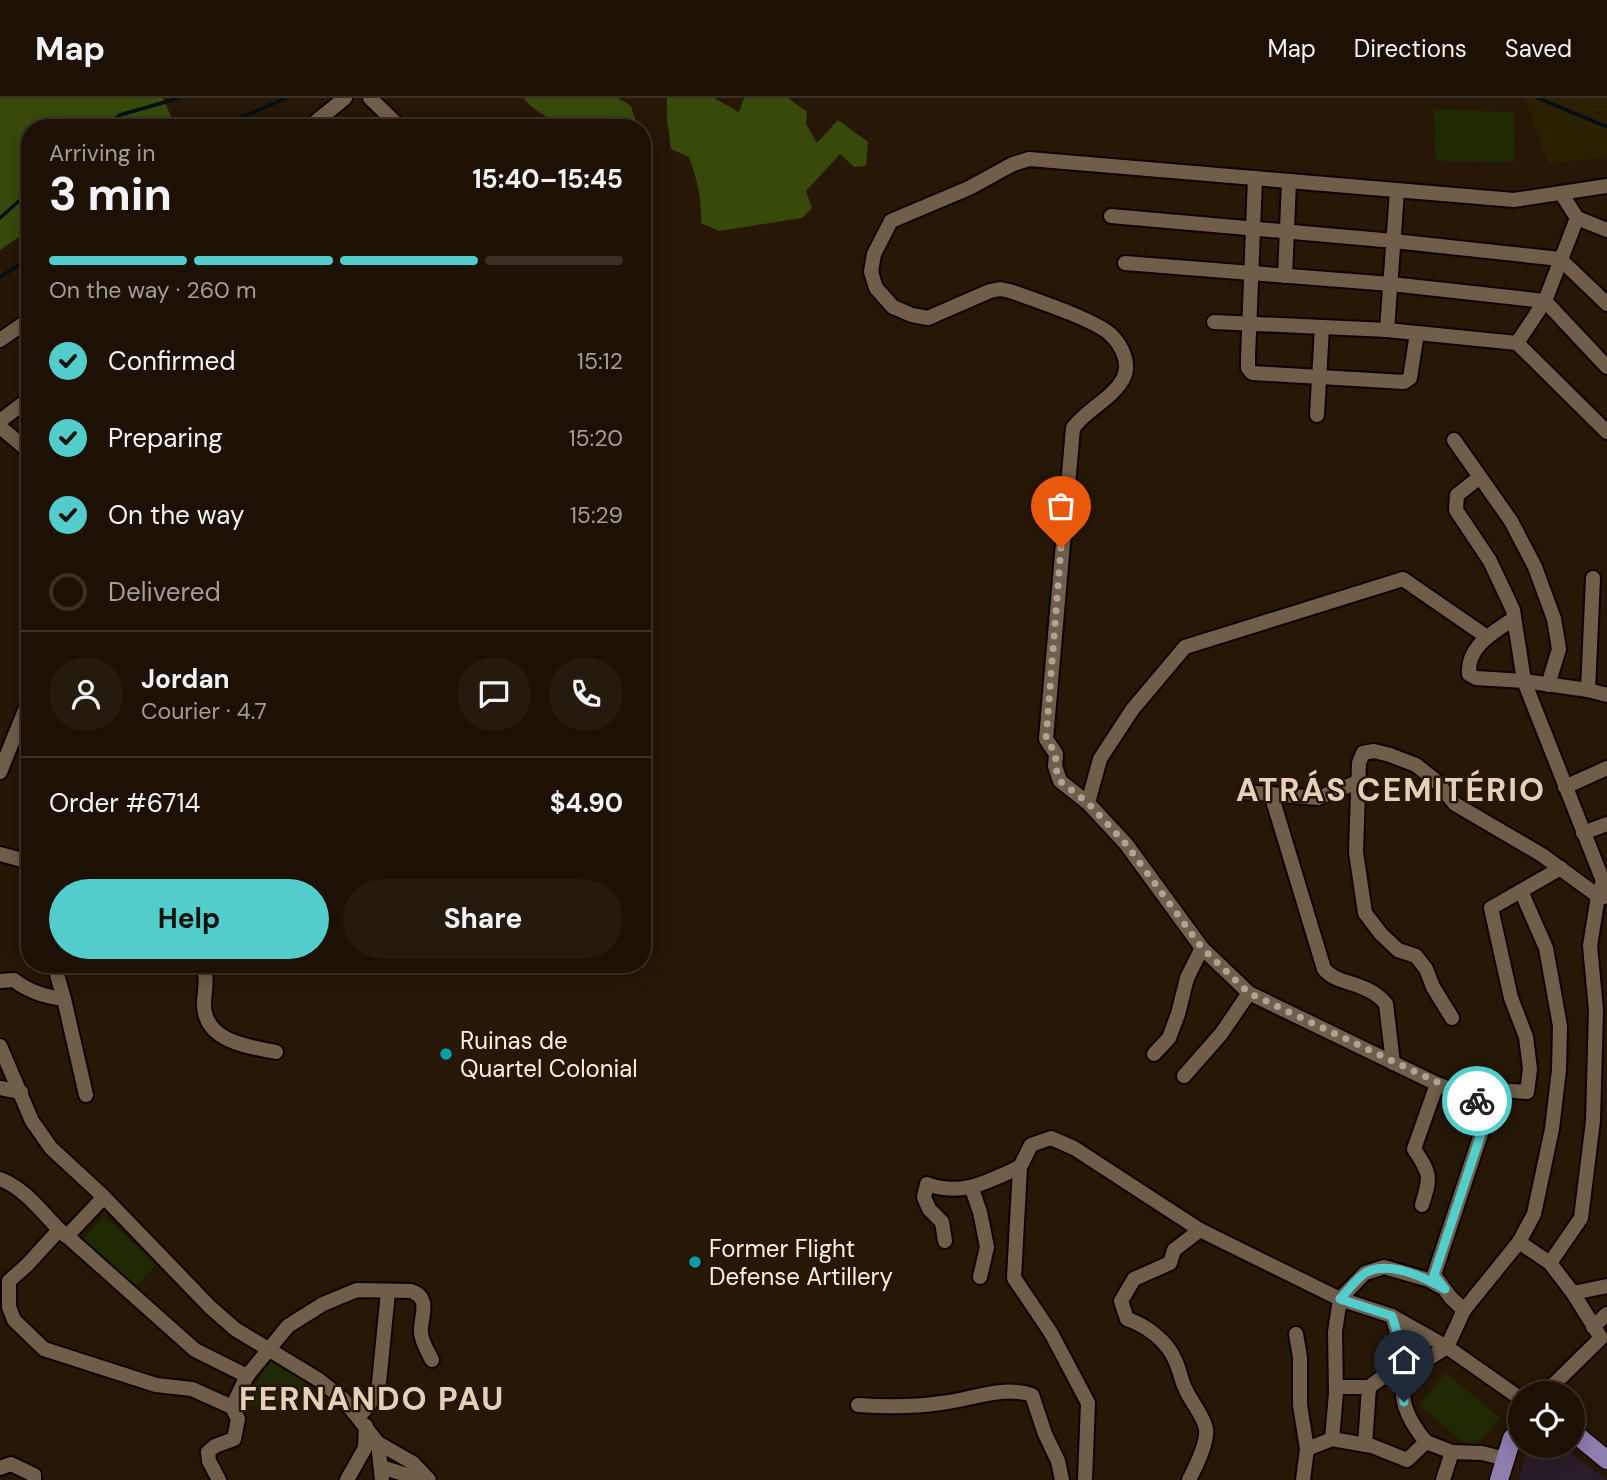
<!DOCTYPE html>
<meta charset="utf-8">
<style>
:root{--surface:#1c1104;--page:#251a0e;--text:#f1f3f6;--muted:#a09d9a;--line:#3a3126;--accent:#52cdcc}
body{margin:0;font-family:"DM Sans",sans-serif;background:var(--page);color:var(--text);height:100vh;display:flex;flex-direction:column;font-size:26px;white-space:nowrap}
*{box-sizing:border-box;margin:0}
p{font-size:23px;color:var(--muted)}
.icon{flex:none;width:38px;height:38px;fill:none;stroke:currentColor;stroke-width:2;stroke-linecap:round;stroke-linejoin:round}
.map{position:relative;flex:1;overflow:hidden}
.details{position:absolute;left:21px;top:21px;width:630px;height:854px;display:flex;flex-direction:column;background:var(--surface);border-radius:28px;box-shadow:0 4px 18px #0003,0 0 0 2px var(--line)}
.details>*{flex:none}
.controls{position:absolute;left:1508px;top:1283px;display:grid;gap:14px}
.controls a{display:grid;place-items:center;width:77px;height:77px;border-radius:50%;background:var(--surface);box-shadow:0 4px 18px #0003,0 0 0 2px var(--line);font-size:35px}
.pin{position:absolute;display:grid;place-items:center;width:60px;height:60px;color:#fff;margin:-72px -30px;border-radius:50% 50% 50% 0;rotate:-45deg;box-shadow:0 0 7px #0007}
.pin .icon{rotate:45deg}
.courier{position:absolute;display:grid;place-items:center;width:70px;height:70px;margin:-35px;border:5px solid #52cdcc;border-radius:50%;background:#fff;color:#222;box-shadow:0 2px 9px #0007}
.headline em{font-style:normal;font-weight:700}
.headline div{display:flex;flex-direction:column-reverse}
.headline{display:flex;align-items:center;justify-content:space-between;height:119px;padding:0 28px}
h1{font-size:46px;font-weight:700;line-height:52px}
.bar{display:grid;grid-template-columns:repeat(4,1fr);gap:10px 7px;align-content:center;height:84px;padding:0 28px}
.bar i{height:9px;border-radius:5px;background:var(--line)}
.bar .selected{background:var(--accent)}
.bar p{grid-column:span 4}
.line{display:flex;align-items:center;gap:18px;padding:0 28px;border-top:2px solid var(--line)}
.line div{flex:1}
.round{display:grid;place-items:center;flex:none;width:74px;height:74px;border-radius:37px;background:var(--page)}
ol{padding:0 28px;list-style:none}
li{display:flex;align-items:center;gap:21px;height:77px}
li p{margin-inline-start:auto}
li .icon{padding:7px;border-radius:50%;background:var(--accent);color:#111;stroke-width:4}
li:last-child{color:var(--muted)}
li i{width:38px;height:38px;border:4px solid var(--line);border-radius:50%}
.cta{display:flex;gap:14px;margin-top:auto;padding:14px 28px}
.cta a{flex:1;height:80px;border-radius:42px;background:var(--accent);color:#111;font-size:28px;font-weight:700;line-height:80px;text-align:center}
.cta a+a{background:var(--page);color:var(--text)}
header{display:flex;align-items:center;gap:42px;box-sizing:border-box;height:98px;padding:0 35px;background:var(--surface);border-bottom:2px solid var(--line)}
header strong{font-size:33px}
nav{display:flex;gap:38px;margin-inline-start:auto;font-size:24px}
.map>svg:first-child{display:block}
.education{fill:#291d2a}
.green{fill:#1f2a05}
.forest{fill:#374a0a}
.sand{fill:#292101}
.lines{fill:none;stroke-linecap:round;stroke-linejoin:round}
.stream{stroke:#000f17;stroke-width:3.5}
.minor-casing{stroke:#0f0300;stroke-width:18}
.major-casing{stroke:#0f0300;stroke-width:21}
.minor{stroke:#705d4a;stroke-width:14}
.major{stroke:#8d7eae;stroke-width:18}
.done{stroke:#b0a396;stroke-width:7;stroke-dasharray:0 12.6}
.route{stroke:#52cdcc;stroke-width:9}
.culture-dot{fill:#0f9aa8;stroke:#261706;stroke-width:2.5}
.labels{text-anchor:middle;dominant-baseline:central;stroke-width:5;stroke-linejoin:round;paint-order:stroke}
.poi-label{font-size:24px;fill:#faefe4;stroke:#261706;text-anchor:start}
.district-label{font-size:32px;font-weight:bold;letter-spacing:2px;fill:#e6d0ba;stroke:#261706}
</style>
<header>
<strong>Map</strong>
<nav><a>Map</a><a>Directions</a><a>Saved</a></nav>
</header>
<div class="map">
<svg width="1607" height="1382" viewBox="0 0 1607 1382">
<rect width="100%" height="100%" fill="#261706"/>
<polygon class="education" points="1531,1348 1562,1348 1607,1382 1519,1382 1526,1354"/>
<g class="green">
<polygon points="1434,11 1514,14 1515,64 1436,63"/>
<polygon points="104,1118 156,1166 136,1189 83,1142"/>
<path d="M272,1262H278L310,1286C295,1302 266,1309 245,1307L262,1275Z"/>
<polygon points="1446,1275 1500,1320 1473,1352 1419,1307"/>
</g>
<g class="forest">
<polygon points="0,0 163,0 173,23 163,30 30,30 30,131 0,152"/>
<path d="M524,0H618L631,8L638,30H602L591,23L562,24L555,27C546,16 531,12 524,0Z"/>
<path d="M667,0H714L739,14L744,0H788L807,14L806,26L817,45L838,22L868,44L866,68L854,69L840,56L806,93L812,110L802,120L719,133L701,125C702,102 697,81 689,59L671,51L667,21Z"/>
</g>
<polygon class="sand" points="1525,0 1607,0 1607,59 1548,66"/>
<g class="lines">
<g class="stream">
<polyline points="1538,0 1607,29"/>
<polyline points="103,30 120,17 179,0"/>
<polyline points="218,30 286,0"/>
<polyline points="0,120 30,93"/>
<polyline points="0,179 30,160"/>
</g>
<defs>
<g id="minor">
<polyline points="370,0 401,30"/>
<polyline points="308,30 345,0"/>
<polyline points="1255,80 1248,259 1248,270 1252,275 1404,284 1410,280 1417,235"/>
<polyline points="1111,118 1394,143 1560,161 1607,206"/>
<polyline points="1577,120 1607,132"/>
<polyline points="1125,165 1391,186 1545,203 1607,269"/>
<polyline points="1285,178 1289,84"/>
<polyline points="1214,224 1387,232 1517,245 1607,334"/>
<polyline points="1387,232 1397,93"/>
<polyline points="0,242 30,221"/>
<polyline points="1517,245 1545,203 1577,120 1561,95"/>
<polyline points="1317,317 1322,229"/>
<polyline points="0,323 30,300"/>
<polyline points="0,329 30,354"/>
<polyline points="1454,342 1511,423 1535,469 1554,521 1559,551 1548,587"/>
<polyline points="1480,379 1457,397 1456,412 1490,463 1513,512 1524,583 1588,592 1607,597"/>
<path d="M1513,521C1493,535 1467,548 1469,576L1476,580L1524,583L1603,783L1598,798L1604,799"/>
<polyline points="1588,592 1593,480"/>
<polyline points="0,674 30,600"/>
<polyline points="1565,689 1607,670"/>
<polyline points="1246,694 1318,700 1360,683"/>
<path d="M1271,696L1324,871C1338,888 1366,882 1386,906L1393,965"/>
<polyline points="1088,705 1100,661 1132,612 1185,549 1403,481 1487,539"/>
<polyline points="1583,735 1607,726"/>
<polyline points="0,756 30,764"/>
<polyline points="54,866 64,901"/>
<path d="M202,866C208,878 205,891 204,903C202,943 246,948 276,954"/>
<path d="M0,883L14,882C28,893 46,899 64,901L86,997"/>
<polyline points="1452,920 1433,889 1426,871 1416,858 1398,852 1381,836 1365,815 1356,754 1359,665 1363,655 1374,653 1390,657 1416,667 1435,682 1455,706 1542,757 1598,798 1590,848 1596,912 1593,1023 1581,1120 1550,1165"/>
<polyline points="0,948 32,1023 51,1050 104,1099 210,1209 235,1231 319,1282 343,1301 378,1345 382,1382"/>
<polyline points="1154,956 1169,940 1178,916 1187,880 1202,850"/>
<polyline points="1184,978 1221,936 1249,895"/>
<polyline points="0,990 21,994"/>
<path d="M1485,1019C1490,988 1500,992 1527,994L1530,971L1526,939L1511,900L1491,810L1561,770"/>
<path d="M0,1081C28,1092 44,1118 66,1138"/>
<polyline points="972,1091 980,1114 987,1149 980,1179"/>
<path d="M104,1099L67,1138L195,1252L247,1278L288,1228L323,1206L357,1192L411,1193C432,1200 420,1219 421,1234C421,1243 428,1254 432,1262"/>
<path d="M1422,1107C1431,1078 1431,1077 1414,1051L1437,986"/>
<polyline points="59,1132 27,1167 9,1183 9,1209 14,1222 44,1251 156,1287 192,1291 232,1309 238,1321 234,1341 215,1348 208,1354 209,1363 219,1382"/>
<path d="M945,1143L942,1124L929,1111L924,1099L927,1086C963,1099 988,1083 1020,1069"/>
<polyline points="1519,1144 1550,1165 1573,1195 1601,1240 1545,1295"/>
<polyline points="1573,1195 1607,1188"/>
<path d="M1464,1212L1451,1200L1434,1177L1484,1027L1482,1011L1476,1001L1437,986L1249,895L1202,850L1126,746L1088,705L1060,683L1055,668L1056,656L1046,641L1073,330C1087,311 1112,301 1123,281C1131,266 1122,247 1110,236C1093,221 1035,202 1010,193L1000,191L990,193L928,220L912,217L893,209L876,190L871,174L874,156L891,123L969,90L1013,66L1029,61L1514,102L1607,88"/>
<path d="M1392,1218L1408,1270C1395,1298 1408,1322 1426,1344"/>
<polyline points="1593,1229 1607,1216"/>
<polyline points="1296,1236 1300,1259 1300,1307 1307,1351"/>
<polyline points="1336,1289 1369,1289"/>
<path d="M858,1307C886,1309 913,1309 941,1305C970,1302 1003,1287 1032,1297L1045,1336L1058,1363L1062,1382"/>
<polyline points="232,1309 247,1278"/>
<polyline points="359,1319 378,1295 388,1194"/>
<polyline points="1332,1341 1372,1348 1407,1362 1426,1344 1452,1354"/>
<polyline points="378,1345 413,1365 429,1382"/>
<polyline points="1365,1347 1369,1289 1380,1281 1420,1266 1447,1249 1464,1212 1519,1144 1534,1116 1552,1031 1559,972 1560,928 1546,850 1521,793"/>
<polyline points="381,1369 423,1382"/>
<polyline points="0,1370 11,1366 34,1377 34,1382"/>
<polyline points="347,1382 365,1350 366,1328"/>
<polyline points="1085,1382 1088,1305 1051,1235 1014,1180 1020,1069 1031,1047 1051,1040 1074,1050 1200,1132 1340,1201 1392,1218 1447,1249 1521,1301"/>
<path d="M1189,1382C1195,1370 1208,1345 1206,1331C1204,1318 1191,1304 1186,1292C1181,1283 1180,1272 1175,1262C1167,1243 1146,1227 1127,1221L1121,1203L1134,1181L1170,1165L1174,1152L1200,1132"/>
<polyline points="1303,1382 1307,1351 1332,1341 1336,1295 1335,1234 1340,1201 1365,1175 1384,1169 1429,1182 1439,1188"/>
<polyline points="1443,1382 1452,1354 1482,1355 1506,1361"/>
</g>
<g id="major">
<polyline points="1573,1334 1607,1362"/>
<polyline points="1499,1382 1512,1340 1521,1331"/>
</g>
</defs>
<use href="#minor" class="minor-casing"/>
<use href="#major" class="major-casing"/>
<use href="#minor" class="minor"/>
<use href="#major" class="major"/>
</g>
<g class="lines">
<polyline class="done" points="1061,450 1046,641 1056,656 1055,668 1060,683 1088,705 1126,746 1202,850 1249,895 1477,1003"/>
<path class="route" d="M1404,1304L1402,1283L1408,1270L1392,1218L1340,1201C1348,1193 1357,1179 1367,1174C1390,1163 1424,1179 1445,1191L1434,1177L1484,1027L1482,1011L1477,1003"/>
</g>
<g class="culture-dot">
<circle cx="446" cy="956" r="7"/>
<circle cx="695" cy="1164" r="7"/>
</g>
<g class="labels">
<g class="poi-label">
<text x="460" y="942">Ruinas de<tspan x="460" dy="28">Quartel Colonial</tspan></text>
<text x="709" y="1150">Former Flight<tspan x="709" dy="28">Defense Artillery</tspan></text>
</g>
<g class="district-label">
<text x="1391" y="692">ATRÁS CEMITÉRIO</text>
<text x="372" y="1301">FERNANDO PAU</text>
</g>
</g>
</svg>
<div class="controls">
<a><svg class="icon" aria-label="locate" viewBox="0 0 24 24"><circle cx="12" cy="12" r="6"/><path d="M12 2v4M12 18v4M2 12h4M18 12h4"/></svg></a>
</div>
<div class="pin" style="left:1061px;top:450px;background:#ea580c"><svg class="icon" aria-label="bag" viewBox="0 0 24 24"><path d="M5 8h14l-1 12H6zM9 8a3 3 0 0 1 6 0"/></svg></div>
<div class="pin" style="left:1404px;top:1304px;background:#1f2937"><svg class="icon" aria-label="home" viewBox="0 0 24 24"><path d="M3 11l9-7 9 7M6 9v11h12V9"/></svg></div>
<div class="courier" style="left:1477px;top:1003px"><svg class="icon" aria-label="bike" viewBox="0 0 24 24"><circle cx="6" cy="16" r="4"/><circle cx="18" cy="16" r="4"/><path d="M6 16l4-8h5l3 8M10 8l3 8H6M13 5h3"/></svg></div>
<section class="details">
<div class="headline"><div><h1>3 min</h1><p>Arriving in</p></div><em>15:40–15:45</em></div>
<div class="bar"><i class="selected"></i><i class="selected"></i><i class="selected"></i><i></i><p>On the way · 260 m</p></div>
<ol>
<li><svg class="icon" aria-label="check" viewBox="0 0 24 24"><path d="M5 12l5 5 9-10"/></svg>Confirmed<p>15:12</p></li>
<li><svg class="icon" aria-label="check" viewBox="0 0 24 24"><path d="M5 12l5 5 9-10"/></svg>Preparing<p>15:20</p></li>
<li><svg class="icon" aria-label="check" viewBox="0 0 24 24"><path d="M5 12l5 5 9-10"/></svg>On the way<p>15:29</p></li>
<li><i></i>Delivered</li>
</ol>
<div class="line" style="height:126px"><a class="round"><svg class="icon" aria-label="person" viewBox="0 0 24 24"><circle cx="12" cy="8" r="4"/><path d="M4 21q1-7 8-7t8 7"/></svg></a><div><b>Jordan</b><p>Courier · 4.7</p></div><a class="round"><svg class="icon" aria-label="chat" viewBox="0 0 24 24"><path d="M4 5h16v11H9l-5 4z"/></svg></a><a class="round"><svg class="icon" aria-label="phone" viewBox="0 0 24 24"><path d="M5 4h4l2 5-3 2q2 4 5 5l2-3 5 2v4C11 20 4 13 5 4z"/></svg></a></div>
<div class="line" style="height:91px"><div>Order #6714</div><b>$4.90</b></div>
<div class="cta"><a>Help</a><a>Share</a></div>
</section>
</div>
